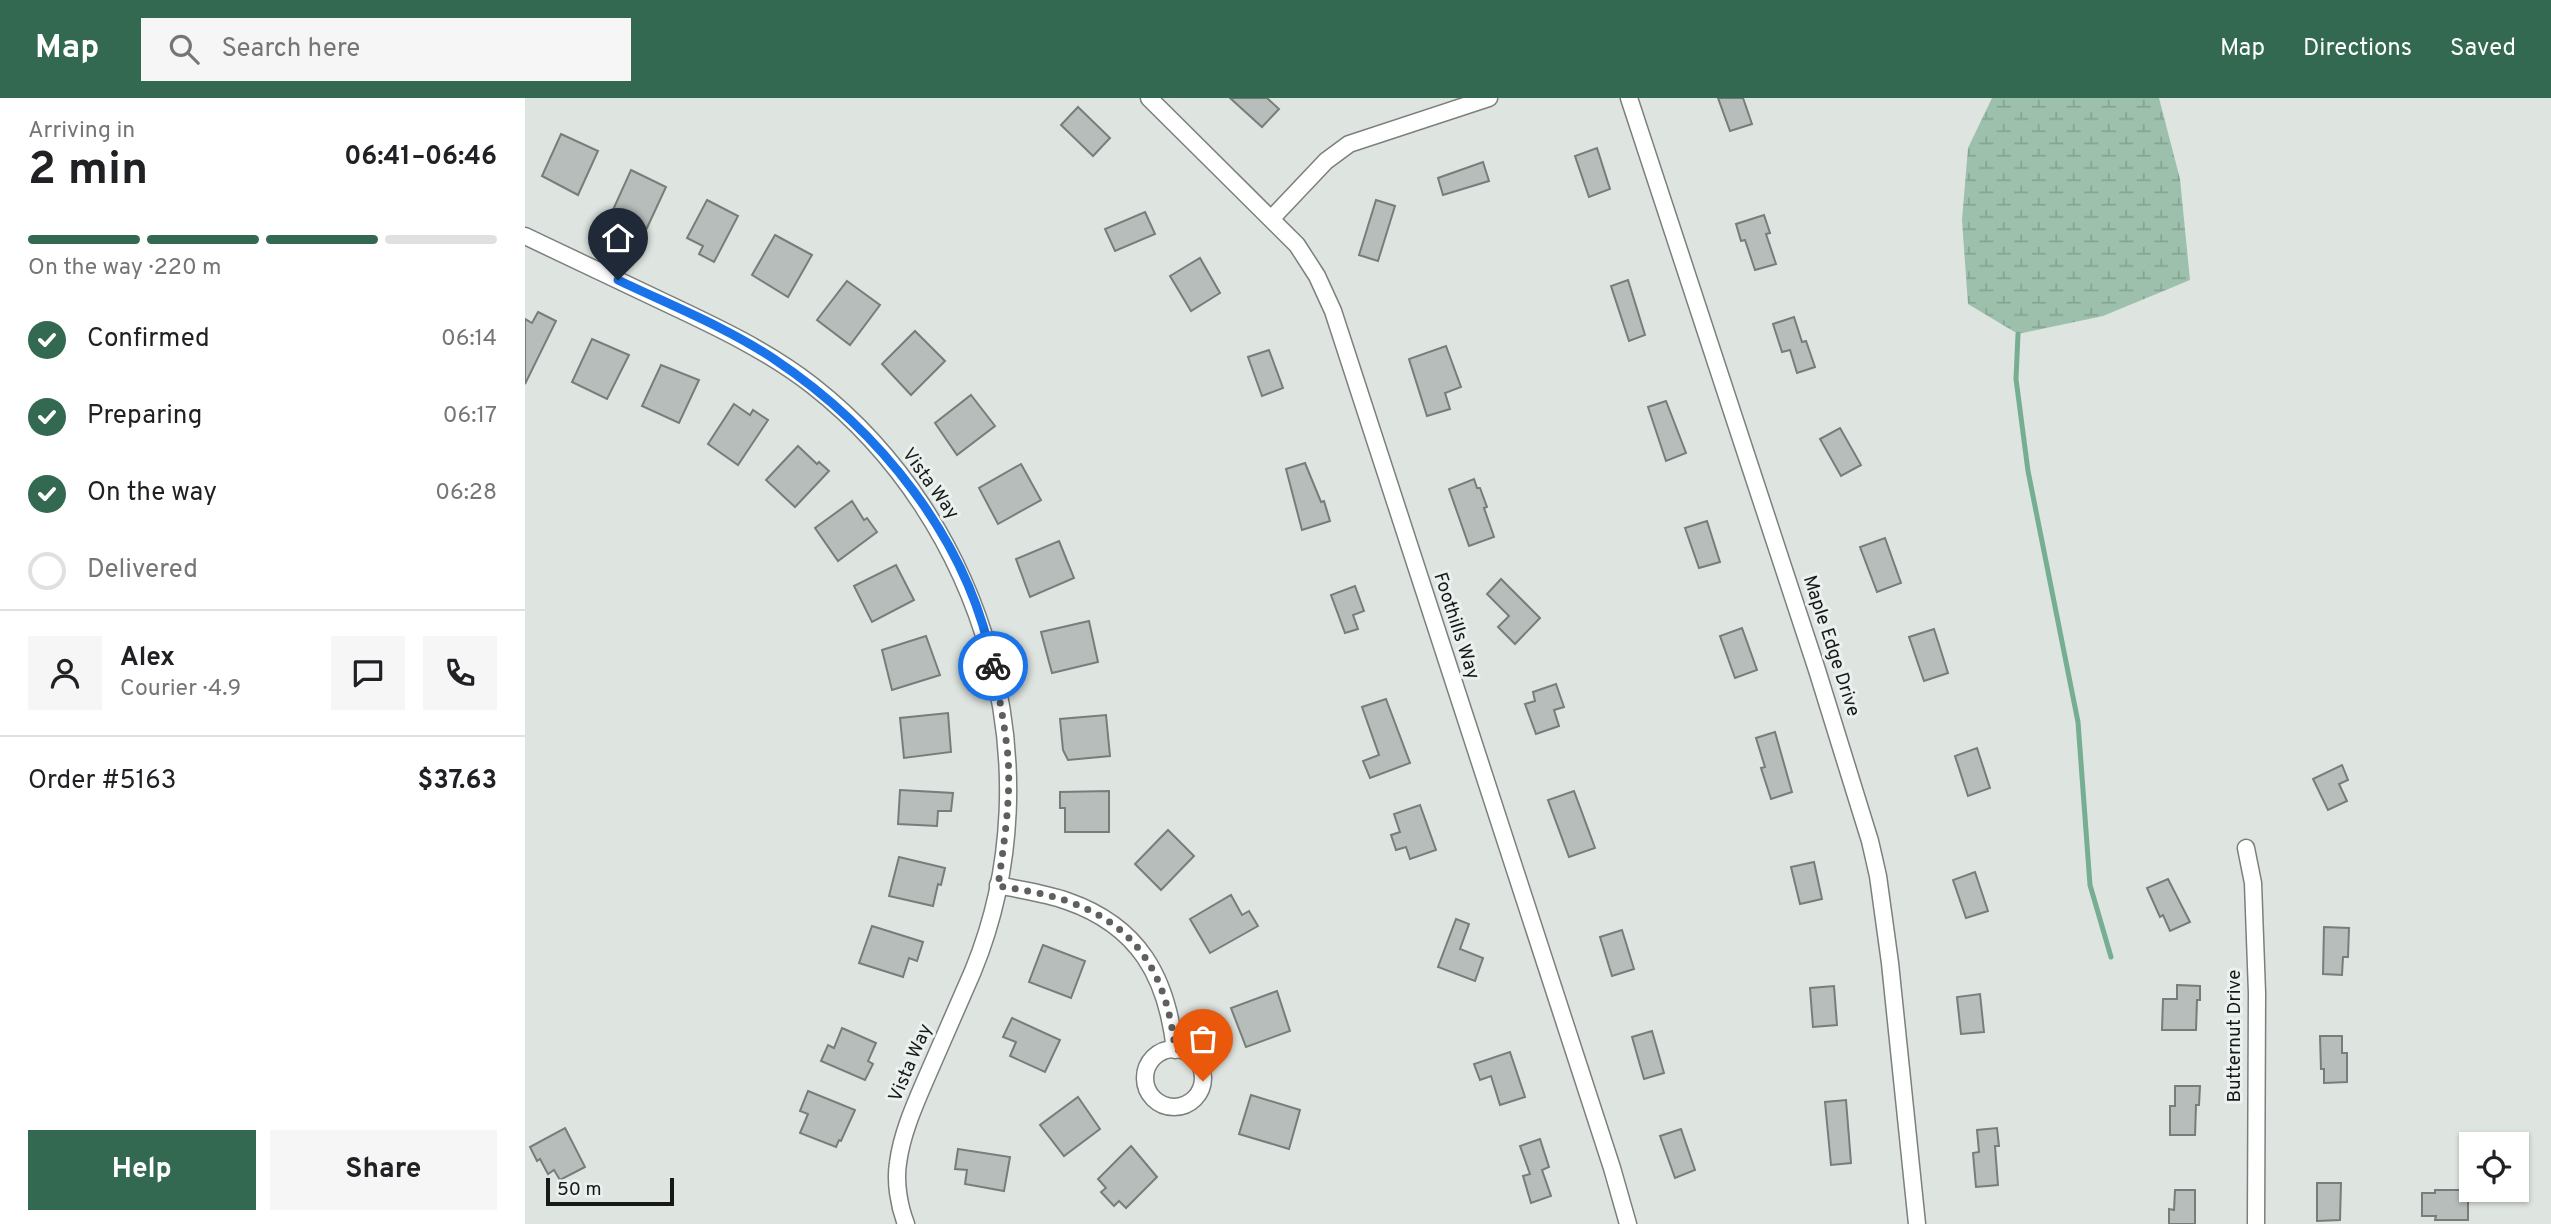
<!DOCTYPE html>
<meta charset="utf-8">
<style>
:root{--surface:#fff;--page:#f6f6f6;--text:#202124;--muted:#757577;--line:#e0e0e0;--accent:#326950}
body{margin:0;font-family:Overpass,sans-serif;background:var(--page);color:var(--text);height:100vh;display:flex;flex-direction:column;font-size:26px;white-space:nowrap}
*{box-sizing:border-box;margin:0}
p{font-size:23px;color:var(--muted)}
.icon{flex:none;width:38px;height:38px;fill:none;stroke:currentColor;stroke-width:2;stroke-linecap:round;stroke-linejoin:round}
.map{position:relative;flex:1;overflow:hidden}
.side{display:flex;flex-direction:column;background:var(--surface);width:525px}
.side>*{flex:none}
.buttons{position:absolute;left:1934px;top:1034px;display:grid;gap:14px}
.buttons a{display:grid;place-items:center;width:70px;height:70px;border-radius:0px;background:var(--surface);box-shadow:0 2px 5px #0004;font-size:35px}
.scale{position:absolute;left:21px;bottom:18px;width:128px;box-sizing:border-box;padding-left:7px;border:4px solid #171918;border-top:0;font-size:19px;line-height:24px;white-space:nowrap;color:#171918;-webkit-text-stroke:5px #ebf1ee;paint-order:stroke}
.pin{position:absolute;display:grid;place-items:center;width:60px;height:60px;color:#fff;margin:-72px -30px;border-radius:50% 50% 50% 0;rotate:-45deg;box-shadow:0 0 7px #0007}
.pin .icon{rotate:45deg}
.courier{position:absolute;display:grid;place-items:center;width:70px;height:70px;margin:-35px;border:5px solid #1a73e8;border-radius:50%;background:#fff;color:#222;box-shadow:0 2px 9px #0007}
.head em{font-style:normal;font-weight:700}
.head div{display:flex;flex-direction:column-reverse}
.head{display:flex;align-items:center;justify-content:space-between;height:119px;padding:0 28px}
h1{font-size:46px;font-weight:700;line-height:52px}
.bar{display:grid;grid-template-columns:repeat(4,1fr);gap:10px 7px;align-content:center;height:84px;padding:0 28px}
.bar i{height:9px;border-radius:5px;background:var(--line)}
.bar .selected{background:var(--accent)}
.bar p{grid-column:span 4}
.line{display:flex;align-items:center;gap:18px;padding:0 28px;border-top:2px solid var(--line)}
.line div{flex:1}
.round{display:grid;place-items:center;flex:none;width:74px;height:74px;border-radius:0px;background:var(--page)}
ol{padding:0 28px;list-style:none}
li{display:flex;align-items:center;gap:21px;height:77px}
li p{margin-inline-start:auto}
li .icon{padding:7px;border-radius:50%;background:var(--accent);color:#fff;stroke-width:4}
li:last-child{color:var(--muted)}
li i{width:38px;height:38px;border:4px solid var(--line);border-radius:50%}
.cta{display:flex;gap:14px;margin-top:auto;padding:14px 28px}
.cta a{flex:1;height:80px;border-radius:0px;background:var(--accent);color:#fff;font-size:28px;font-weight:700;line-height:80px;text-align:center}
.cta a+a{background:var(--page);color:var(--text)}
header{display:flex;align-items:center;gap:42px;box-sizing:border-box;height:98px;padding:0 35px;background:var(--accent);color:#fff}
header strong{font-size:33px}
nav{display:flex;gap:38px;margin-inline-start:auto;font-size:24px}
.search{width:490px;height:63px;background:var(--page);display:flex;align-items:center;gap:18px;box-sizing:border-box;padding:0 24px;border-radius:0px;color:var(--muted);font-size:26px}
main{display:flex;flex:1;min-height:0}
.map>svg:first-child{display:block}
.wetland{fill:url(#wetland-marsh)}
.lines{fill:none;stroke-linecap:round;stroke-linejoin:round}
.stream{stroke:#75ae91;stroke-width:5}
.building{fill:#b7bdba;stroke:#777d7a;stroke-width:2}
.minor-casing{stroke:#7b807d;stroke-width:19}
.minor{stroke:#fff;stroke-width:16}
.done{stroke:#5d605e;stroke-width:7;stroke-dasharray:0 12.6}
.route{stroke:#1a73e8;stroke-width:9}
.labels{text-anchor:middle;dominant-baseline:central;stroke-width:6;stroke-linejoin:round;paint-order:stroke}
.street-label{font-size:19px;fill:#171918;stroke:#ebf1ee}
</style>
<header>
<strong>Map</strong>
<div class="search"><svg class="icon" aria-label="search" viewBox="0 0 24 24"><circle cx="10" cy="10" r="6"/><path d="M15 15l6 6"/></svg>Search here</div>
<nav><a>Map</a><a>Directions</a><a>Saved</a></nav>
</header>
<main>
<section class="side">
<div class="head"><div><h1>2 min</h1><p>Arriving in</p></div><em>06:41–06:46</em></div>
<div class="bar"><i class="selected"></i><i class="selected"></i><i class="selected"></i><i></i><p>On the way · 220 m</p></div>
<ol>
<li><svg class="icon" aria-label="check" viewBox="0 0 24 24"><path d="M5 12l5 5 9-10"/></svg>Confirmed<p>06:14</p></li>
<li><svg class="icon" aria-label="check" viewBox="0 0 24 24"><path d="M5 12l5 5 9-10"/></svg>Preparing<p>06:17</p></li>
<li><svg class="icon" aria-label="check" viewBox="0 0 24 24"><path d="M5 12l5 5 9-10"/></svg>On the way<p>06:28</p></li>
<li><i></i>Delivered</li>
</ol>
<div class="line" style="height:126px"><a class="round"><svg class="icon" aria-label="person" viewBox="0 0 24 24"><circle cx="12" cy="8" r="4"/><path d="M4 21q1-7 8-7t8 7"/></svg></a><div><b>Alex</b><p>Courier · 4.9</p></div><a class="round"><svg class="icon" aria-label="chat" viewBox="0 0 24 24"><path d="M4 5h16v11H9l-5 4z"/></svg></a><a class="round"><svg class="icon" aria-label="phone" viewBox="0 0 24 24"><path d="M5 4h4l2 5-3 2q2 4 5 5l2-3 5 2v4C11 20 4 13 5 4z"/></svg></a></div>
<div class="line" style="height:91px"><div>Order #5163</div><b>$37.63</b></div>
<div class="cta"><a>Help</a><a>Share</a></div>
</section>
<div class="map">
<svg width="2026" height="1126" viewBox="0 0 2026 1126">
<defs>
<pattern id="wetland-marsh" width="20" height="14" patternUnits="userSpaceOnUse" patternTransform="scale(1.75)"><rect width="20" height="14" fill="#9cc0ac"/><path d="M1 5h8M5 5V1M11 12h8M15 12V8" fill="none" stroke="#86a493"/></pattern>
</defs>
<rect width="100%" height="100%" fill="#dee4e0"/>
<polygon class="wetland" points="1467,0 1634,0 1655,81 1665,182 1578,218 1493,236 1443,206 1437,122 1443,50"/>
<g class="lines">
<polyline class="stream" points="1493,236 1491,281 1503,373 1553,624 1565,787 1586,859"/>
</g>
<g class="building">
<polygon points="705,0 742,0 754,11 737,29"/>
<polygon points="1193,0 1218,0 1227,26 1205,33"/>
<polygon points="553,9 585,40 568,58 536,27"/>
<polygon points="36,36 73,53 53,97 17,78"/>
<polygon points="1072,50 1085,91 1064,99 1050,58"/>
<polygon points="958,64 964,83 918,97 913,80"/>
<polygon points="106,72 141,89 121,132 87,114"/>
<polygon points="182,102 213,118 189,164 174,156 178,148 162,140"/>
<polygon points="851,102 870,108 853,163 834,157"/>
<polygon points="620,114 630,136 590,153 580,131"/>
<polygon points="1239,117 1245,135 1241,136 1251,166 1230,172 1220,142 1216,143 1211,126"/>
<polygon points="250,137 287,157 263,199 227,177"/>
<polygon points="675,160 695,195 666,213 645,178"/>
<polygon points="1103,182 1120,237 1104,243 1086,188"/>
<polygon points="322,183 355,207 325,247 292,222"/>
<polygon points="13,214 31,223 0,286 0,221 7,225"/>
<polygon points="1269,219 1277,244 1281,243 1290,269 1272,275 1265,252 1257,254 1248,226"/>
<polygon points="390,233 420,263 386,297 357,266"/>
<polygon points="67,241 104,257 82,301 47,284"/>
<polygon points="921,248 936,289 920,295 925,311 902,318 884,261"/>
<polygon points="744,252 758,290 737,298 723,259"/>
<polygon points="136,267 174,282 154,325 117,308"/>
<polygon points="446,297 470,328 432,357 410,325"/>
<polygon points="1141,303 1161,355 1141,363 1123,309"/>
<polygon points="209,306 225,317 228,312 243,322 213,367 183,346"/>
<polygon points="1315,330 1336,367 1316,378 1295,341"/>
<polygon points="273,348 292,366 294,364 304,373 270,409 241,382"/>
<polygon points="780,365 796,404 799,403 805,423 777,432 761,371"/>
<polygon points="496,366 516,402 473,426 454,390"/>
<polygon points="949,381 952,390 955,390 962,409 959,410 969,439 944,448 924,391"/>
<polygon points="327,403 339,422 342,420 352,434 313,463 290,430"/>
<polygon points="1182,423 1195,464 1174,470 1160,430"/>
<polygon points="1360,440 1376,485 1352,494 1335,449"/>
<polygon points="534,443 549,480 505,499 491,461"/>
<polygon points="371,467 389,502 347,524 329,488"/>
<polygon points="976,481 1015,520 990,546 973,529 984,518 962,496"/>
<polygon points="830,488 839,513 828,517 833,531 820,535 806,497"/>
<polygon points="564,523 573,564 527,575 516,534"/>
<polygon points="1217,530 1232,572 1210,580 1195,538"/>
<polygon points="1409,531 1423,575 1399,583 1384,539"/>
<polygon points="401,538 415,577 367,592 357,552"/>
<polygon points="1031,586 1039,609 1029,612 1034,628 1011,636 1000,606 1010,603 1008,594"/>
<polygon points="861,601 885,665 845,680 838,663 854,657 837,609"/>
<polygon points="423,615 426,654 379,660 375,620"/>
<polygon points="581,617 585,658 543,662 538,652 535,621"/>
<polygon points="1250,634 1267,694 1246,701 1236,670 1240,669 1231,640"/>
<polygon points="1452,650 1465,690 1443,698 1430,658"/>
<polygon points="1817,667 1823,682 1814,686 1822,703 1803,712 1788,681"/>
<polygon points="375,692 428,695 426,713 413,713 412,728 373,726"/>
<polygon points="584,693 584,734 540,734 540,710 535,710 535,694"/>
<polygon points="1049,693 1070,750 1044,759 1023,702"/>
<polygon points="895,707 911,752 885,761 881,749 871,752 866,737 875,734 869,716"/>
<polygon points="643,732 669,758 636,792 610,766"/>
<polygon points="374,759 420,770 416,787 413,786 408,808 364,798"/>
<polygon points="1289,764 1297,801 1275,806 1266,769"/>
<polygon points="1450,774 1463,813 1441,820 1428,782"/>
<polygon points="1643,781 1665,824 1645,833 1638,817 1635,819 1622,790"/>
<polygon points="706,797 717,817 724,813 733,828 685,855 665,821"/>
<polygon points="931,821 944,826 935,851 958,860 950,883 913,869"/>
<polygon points="347,828 398,844 392,863 384,860 378,879 334,865"/>
<polygon points="1799,829 1824,830 1823,859 1818,859 1817,877 1798,876"/>
<polygon points="1097,832 1109,871 1087,878 1075,839"/>
<polygon points="518,847 560,863 546,900 504,884"/>
<polygon points="1652,887 1675,888 1675,902 1672,902 1671,932 1637,932 1638,901 1652,901"/>
<polygon points="1309,888 1312,927 1288,929 1285,890"/>
<polygon points="752,893 765,933 721,949 706,910"/>
<polygon points="1455,896 1459,934 1436,936 1432,899"/>
<polygon points="487,920 535,942 520,974 485,958 491,944 478,939"/>
<polygon points="317,930 351,945 343,963 348,966 340,982 296,963 303,947 309,950"/>
<polygon points="1127,933 1139,975 1119,981 1107,939"/>
<polygon points="1795,938 1817,938 1817,955 1822,955 1822,984 1799,985 1799,971 1796,971"/>
<polygon points="985,954 1000,999 975,1007 966,978 955,982 949,966"/>
<polygon points="1650,988 1675,988 1674,1007 1671,1007 1670,1037 1645,1037 1645,1008 1650,1008"/>
<polygon points="283,993 330,1012 316,1043 314,1042 311,1049 275,1035 283,1016 275,1013"/>
<polygon points="726,997 775,1012 764,1051 714,1036"/>
<polygon points="553,999 575,1031 539,1058 515,1027"/>
<polygon points="1321,1002 1326,1065 1306,1067 1300,1004"/>
<polygon points="40,1030 60,1069 35,1082 29,1072 23,1076 15,1061 12,1063 5,1049"/>
<polygon points="1472,1030 1474,1048 1470,1048 1473,1087 1451,1089 1448,1055 1454,1054 1452,1032"/>
<polygon points="1156,1031 1170,1072 1150,1080 1135,1038"/>
<polygon points="1015,1041 1024,1069 1017,1072 1026,1098 1006,1105 998,1078 1005,1076 995,1048"/>
<polygon points="606,1048 632,1079 601,1110 594,1103 589,1108 576,1094 581,1090 573,1081"/>
<polygon points="433,1051 485,1059 479,1093 440,1086 442,1072 430,1071"/>
<polygon points="1792,1085 1816,1085 1815,1122 1792,1123"/>
<polygon points="1650,1092 1670,1092 1670,1126 1644,1126 1644,1111 1649,1112"/>
<polygon points="1910,1092 1937,1092 1937,1099 1943,1099 1943,1122 1910,1122 1911,1118 1897,1118 1897,1095 1910,1095"/>
</g>
<g class="lines">
<defs>
<g id="minor">
<polyline points="624,0 772,147 792,178 808,213 1087,1070 1103,1126"/>
<polyline points="1104,0 1292,572 1345,743 1353,778 1365,865 1392,1126"/>
<polyline points="747,120 801,63 824,46 964,0"/>
<path d="M0,138C47,160 94,183 141,205C192,229 243,253 288,288C460,423 532,668 448,873C433,907 418,942 403,976C391,1004 377,1034 373,1065C370,1084 374,1108 381,1126"/>
<polyline points="1721,750 1728,785 1732,895 1731,1126"/>
<path d="M473,787C495,792 520,795 542,803C614,828 642,879 650,952"/>
<circle cx="649" cy="980" r="29"/>
</g>
</defs>
<use href="#minor" class="minor-casing"/>
<use href="#minor" class="minor"/>
</g>
<g class="lines">
<path class="done" d="M468,568C474,598 480,628 483,659C486,702 479,745 473,788C496,792 520,795 542,803C614,828 642,879 650,951C668,955 677,965 678,983"/>
<path class="route" d="M93,182C145,207 201,229 249,261C354,331 444,442 468,568"/>
</g>
<g class="labels">
<g class="street-label">
<text transform="translate(405 386) rotate(54)">Vista Way</text>
<text transform="translate(931 528) rotate(72)">Foothills Way</text>
<text transform="translate(1306 548) rotate(72)">Maple Edge Drive</text>
<text transform="translate(1710 938) rotate(-90)">Butternut Drive</text>
<text transform="translate(386 965) rotate(-67)">Vista Way</text>
</g>
</g>
</svg>
<div class="buttons">
<a><svg class="icon" aria-label="locate" viewBox="0 0 24 24"><circle cx="12" cy="12" r="6"/><path d="M12 2v4M12 18v4M2 12h4M18 12h4"/></svg></a>
</div>
<div class="scale">50 m</div>
<div class="pin" style="left:678px;top:983px;background:#ea580c"><svg class="icon" aria-label="bag" viewBox="0 0 24 24"><path d="M5 8h14l-1 12H6zM9 8a3 3 0 0 1 6 0"/></svg></div>
<div class="pin" style="left:93px;top:182px;background:#1f2937"><svg class="icon" aria-label="home" viewBox="0 0 24 24"><path d="M3 11l9-7 9 7M6 9v11h12V9"/></svg></div>
<div class="courier" style="left:468px;top:568px"><svg class="icon" aria-label="bike" viewBox="0 0 24 24"><circle cx="6" cy="16" r="4"/><circle cx="18" cy="16" r="4"/><path d="M6 16l4-8h5l3 8M10 8l3 8H6M13 5h3"/></svg></div>
</div>
</main>
